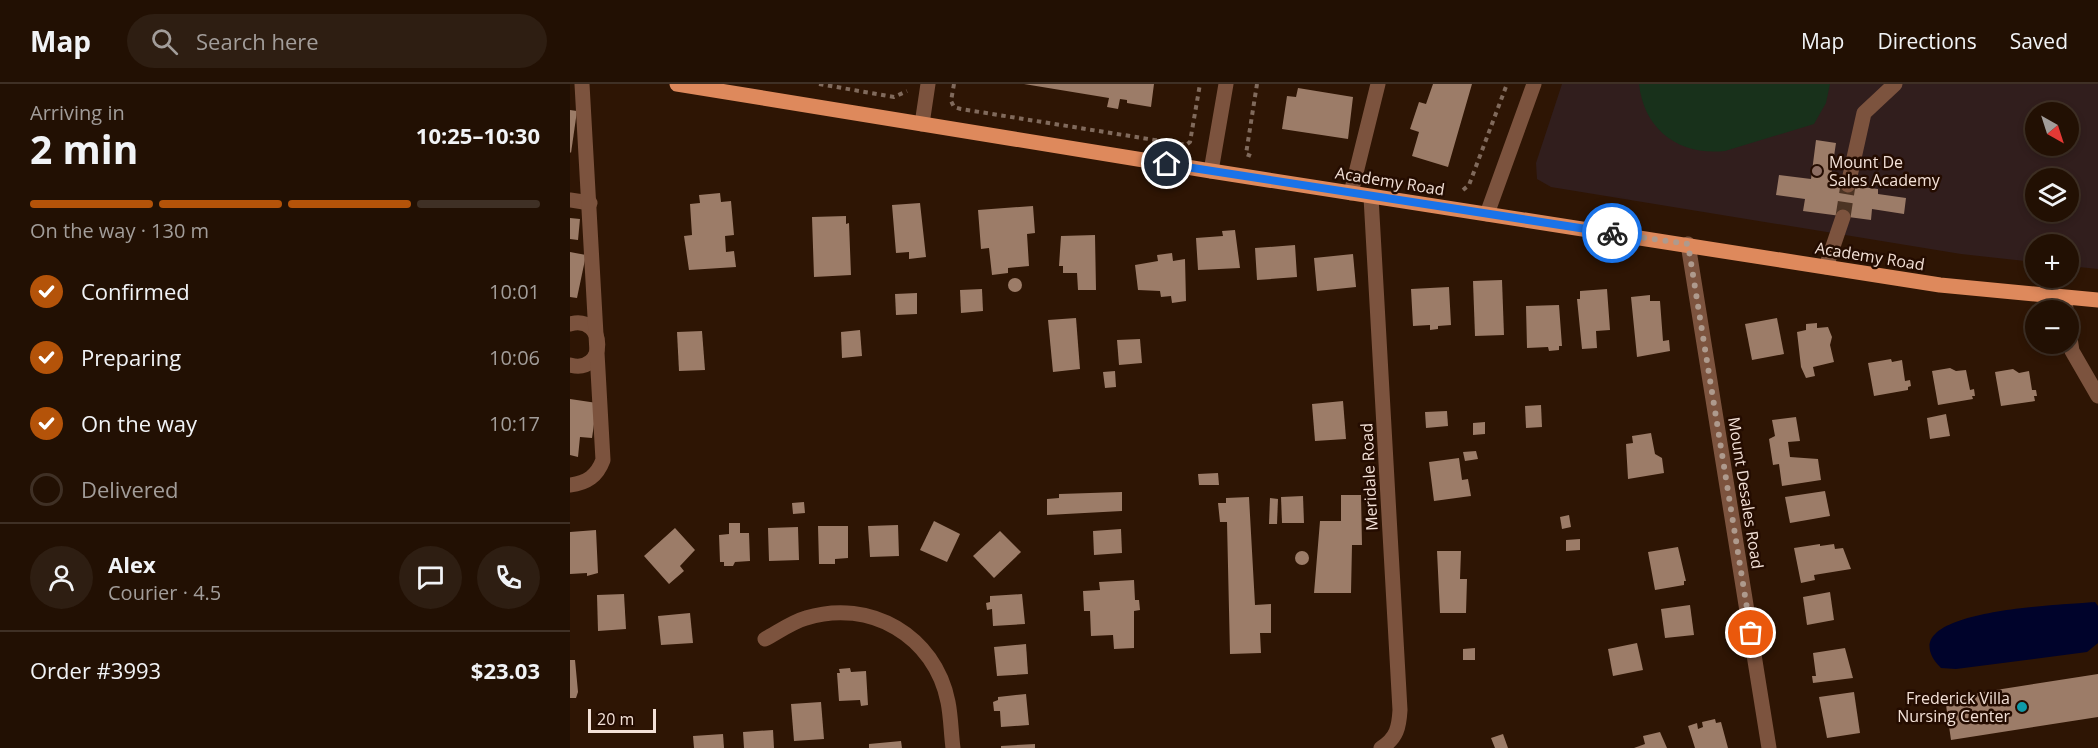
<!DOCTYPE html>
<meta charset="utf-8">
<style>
:root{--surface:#221003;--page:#2e1e12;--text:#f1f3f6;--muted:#a29d9a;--line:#3f3025;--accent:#b45309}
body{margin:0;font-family:"Open Sans",sans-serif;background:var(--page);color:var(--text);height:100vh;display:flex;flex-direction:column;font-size:22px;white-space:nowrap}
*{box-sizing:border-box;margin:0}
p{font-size:20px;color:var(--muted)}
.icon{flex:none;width:33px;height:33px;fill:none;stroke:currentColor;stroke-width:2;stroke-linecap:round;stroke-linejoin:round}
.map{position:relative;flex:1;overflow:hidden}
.side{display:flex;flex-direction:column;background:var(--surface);width:570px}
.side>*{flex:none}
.needle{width:39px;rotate:141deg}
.controls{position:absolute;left:1455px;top:18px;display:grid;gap:12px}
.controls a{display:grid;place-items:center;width:54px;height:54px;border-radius:50%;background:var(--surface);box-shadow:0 3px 9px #0003,0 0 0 2px var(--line);font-size:30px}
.scale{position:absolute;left:18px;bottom:15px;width:68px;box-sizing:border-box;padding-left:6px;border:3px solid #f3e1d7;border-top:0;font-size:16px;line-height:21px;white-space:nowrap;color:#f3e1d7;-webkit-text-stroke:4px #240c00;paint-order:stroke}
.pin{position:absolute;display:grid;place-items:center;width:51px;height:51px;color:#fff;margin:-26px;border:3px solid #fff;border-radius:50%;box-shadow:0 2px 6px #0007}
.courier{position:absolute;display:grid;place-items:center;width:60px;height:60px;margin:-30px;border:4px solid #1a73e8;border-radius:50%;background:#fff;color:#222;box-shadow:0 2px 8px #0007}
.overview em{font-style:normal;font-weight:700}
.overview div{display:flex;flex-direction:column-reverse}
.overview{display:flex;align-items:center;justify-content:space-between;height:102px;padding:0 30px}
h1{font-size:39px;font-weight:700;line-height:45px}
.bar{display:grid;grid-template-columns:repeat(4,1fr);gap:9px 6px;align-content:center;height:72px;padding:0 30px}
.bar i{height:8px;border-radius:4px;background:var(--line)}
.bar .current{background:var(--accent)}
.bar p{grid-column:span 4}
.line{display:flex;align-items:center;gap:15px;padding:0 30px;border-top:2px solid var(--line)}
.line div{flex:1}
.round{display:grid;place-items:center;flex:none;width:63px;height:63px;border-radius:32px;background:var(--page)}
ol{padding:0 30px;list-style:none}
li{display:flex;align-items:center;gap:18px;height:66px}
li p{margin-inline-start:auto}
li .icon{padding:6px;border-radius:50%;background:var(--accent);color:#fff;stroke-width:4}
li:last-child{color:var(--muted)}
li i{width:33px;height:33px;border:3px solid var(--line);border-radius:50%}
header{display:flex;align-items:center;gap:36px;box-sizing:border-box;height:84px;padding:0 30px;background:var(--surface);border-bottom:2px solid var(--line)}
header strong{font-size:28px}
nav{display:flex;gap:33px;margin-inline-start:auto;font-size:21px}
.search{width:420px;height:54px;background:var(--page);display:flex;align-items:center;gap:15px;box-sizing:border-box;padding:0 21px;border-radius:33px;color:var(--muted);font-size:22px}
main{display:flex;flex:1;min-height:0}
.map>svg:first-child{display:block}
.education{fill:#311e1d;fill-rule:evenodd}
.green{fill:#18311b}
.water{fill:#00032b}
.building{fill:#9c7c68}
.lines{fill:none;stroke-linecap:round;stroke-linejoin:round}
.minor-tunnel{stroke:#4c3424;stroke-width:15;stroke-dasharray:15 8;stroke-linecap:butt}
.path{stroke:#806a5c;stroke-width:4;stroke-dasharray:4.5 4.5;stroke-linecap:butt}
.minor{stroke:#7c533e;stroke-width:15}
.major{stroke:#de895c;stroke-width:15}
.done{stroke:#ae9a8d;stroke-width:6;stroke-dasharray:0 10.8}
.route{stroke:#1a73e8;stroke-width:8}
.education-dot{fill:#8d6e63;stroke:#240c00;stroke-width:2}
.culture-dot{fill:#0f9aa8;stroke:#240c00;stroke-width:2}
.labels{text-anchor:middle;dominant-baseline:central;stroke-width:5;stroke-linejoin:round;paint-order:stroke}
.poi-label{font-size:16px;fill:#f3e1d7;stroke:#240c00;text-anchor:start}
.street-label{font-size:16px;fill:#f3e1d7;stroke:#240c00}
</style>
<header>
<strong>Map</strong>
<div class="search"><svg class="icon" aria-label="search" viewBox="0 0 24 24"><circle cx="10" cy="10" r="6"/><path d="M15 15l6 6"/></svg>Search here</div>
<nav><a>Map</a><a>Directions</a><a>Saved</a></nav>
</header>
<main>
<section class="side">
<div class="overview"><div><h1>2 min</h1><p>Arriving in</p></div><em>10:25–10:30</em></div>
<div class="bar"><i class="current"></i><i class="current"></i><i class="current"></i><i></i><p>On the way · 130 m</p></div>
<ol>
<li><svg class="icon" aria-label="check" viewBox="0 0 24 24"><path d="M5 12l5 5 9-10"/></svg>Confirmed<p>10:01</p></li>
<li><svg class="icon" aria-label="check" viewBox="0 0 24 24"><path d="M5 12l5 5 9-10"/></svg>Preparing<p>10:06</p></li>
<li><svg class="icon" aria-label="check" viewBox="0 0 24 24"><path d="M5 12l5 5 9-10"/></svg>On the way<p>10:17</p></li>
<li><i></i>Delivered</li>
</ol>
<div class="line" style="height:108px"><a class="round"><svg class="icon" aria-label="person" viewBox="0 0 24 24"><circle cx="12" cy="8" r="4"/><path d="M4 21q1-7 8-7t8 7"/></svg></a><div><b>Alex</b><p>Courier · 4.5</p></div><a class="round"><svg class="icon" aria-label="chat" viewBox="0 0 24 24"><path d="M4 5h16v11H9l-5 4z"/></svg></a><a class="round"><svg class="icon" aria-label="phone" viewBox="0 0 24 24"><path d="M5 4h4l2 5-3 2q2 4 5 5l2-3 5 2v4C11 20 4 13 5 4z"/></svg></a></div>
<div class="line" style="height:78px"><div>Order #3993</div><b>$23.03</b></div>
</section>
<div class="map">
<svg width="1528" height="664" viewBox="0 0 1528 664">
<rect width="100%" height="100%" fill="#2e1504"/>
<path class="education" d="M992,0H1528V185L1499,182L1498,160H1466L1465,178L1391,170L981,103L967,95L966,79ZM1466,28H1498V62H1466ZM1466,94H1498V128H1466Z"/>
<path class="green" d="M1069,0H1260L1256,19L1244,40L1155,67C1109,72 1074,46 1069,0Z"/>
<path class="water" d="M1525,518L1528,522V559L1517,568L1386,585L1371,584C1312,524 1499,521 1525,518Z"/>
<g class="building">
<polygon points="454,0 584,0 581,23 557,19 557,16 550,15 548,25 537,23 539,14"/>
<polygon points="863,0 902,0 878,83 842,72 849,48 840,45 849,18 856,20"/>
<polygon points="728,4 783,13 778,55 712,45 717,12 726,13"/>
<polygon points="0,26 7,27 1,69 0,68"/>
<polygon points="1246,56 1266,59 1260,99 1308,105 1308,110 1336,114 1334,130 1302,125 1301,136 1233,127 1235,115 1206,111 1209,91 1241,95"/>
<polygon points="150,109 151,118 161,117 164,151 155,152 156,168 164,167 166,183 119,186 114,152 122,151 120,120 130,119 129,111"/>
<polygon points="350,119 356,173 339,175 339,168 326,169 322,121"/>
<polygon points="463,122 465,149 457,150 459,182 438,184 438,189 422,191 419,164 411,165 408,126"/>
<polygon points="276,132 276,140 279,139 281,191 244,193 242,133"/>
<polygon points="0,134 10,135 8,156 0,155"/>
<polygon points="665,146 670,184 628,186 626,154 653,152 652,147"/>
<polygon points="525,151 526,206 508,206 507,189 493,189 493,182 489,182 491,152"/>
<polygon points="725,161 727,193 687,196 685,164"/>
<polygon points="0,168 16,171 7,214 0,213"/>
<polygon points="602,169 603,177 615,175 616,217 602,219 601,212 591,213 590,207 568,206 565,181 588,177 587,171"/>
<polygon points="783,170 786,203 747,207 744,174"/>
<circle cx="445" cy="201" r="7"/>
<polygon points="932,196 934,251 905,252 903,197"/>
<polygon points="879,203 881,241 868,242 868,245 860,246 860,241 843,242 841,205"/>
<polygon points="412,205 413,227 391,229 390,206"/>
<polygon points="1037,205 1040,246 1026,247 1027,264 1012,265 1007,215 1010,215 1010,207"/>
<polygon points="347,209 347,230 326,231 325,210"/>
<polygon points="1080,211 1080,217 1090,217 1093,257 1099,256 1100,267 1067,273 1061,213"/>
<polygon points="989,221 992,262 989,262 989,266 979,267 978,263 957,264 956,222"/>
<polygon points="506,234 510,285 483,288 478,236"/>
<polygon points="1207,234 1214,270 1182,276 1175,240"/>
<polygon points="1247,239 1247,244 1258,243 1262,253 1260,261 1264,278 1243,283 1245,292 1236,294 1231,283 1227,248 1236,246 1236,240"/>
<polygon points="290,246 292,272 272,274 271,248"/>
<polygon points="132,247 135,286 109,287 107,248"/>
<polygon points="570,255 572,279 549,281 547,256"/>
<polygon points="1321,275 1322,278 1332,276 1335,297 1340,296 1341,302 1338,303 1338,306 1304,312 1298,279"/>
<polygon points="1380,284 1386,287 1396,286 1400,306 1404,305 1405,312 1402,312 1403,315 1368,321 1362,287"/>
<polygon points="1443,285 1449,289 1459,287 1462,306 1466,306 1467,312 1464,312 1465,317 1431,322 1425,288"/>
<polygon points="545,287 546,303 535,304 533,288"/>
<polygon points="0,315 27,319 22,354 10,353 8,373 0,371"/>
<polygon points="773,317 776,355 745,357 742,320"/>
<polygon points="971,321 972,343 956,344 955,322"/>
<polygon points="877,327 878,342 856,344 855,328"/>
<polygon points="1376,330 1380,352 1360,355 1357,334"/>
<polygon points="1226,333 1230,357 1218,358 1220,373 1248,375 1251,396 1212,402 1209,380 1203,381 1199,355 1205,352 1202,336"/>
<polygon points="915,338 915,350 903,351 903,339"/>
<polygon points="1081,349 1085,370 1092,374 1094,389 1058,395 1056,360 1063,359 1062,352"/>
<polygon points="906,367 908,375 895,377 893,368"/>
<polygon points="889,374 892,396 898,395 901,412 864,417 859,378"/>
<polygon points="648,389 649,401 629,401 628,390"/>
<polygon points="1255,407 1260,432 1220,439 1215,413"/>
<polygon points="552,408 552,427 477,431 477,415 489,414 489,410"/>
<polygon points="771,411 791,411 792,461 782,461 781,509 744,509 750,437 771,437"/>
<polygon points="733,412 734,439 712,439 711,413"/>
<polygon points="679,413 685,521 701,520 701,549 690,549 691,569 660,570 657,438 650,438 648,419 656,419 656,414"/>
<polygon points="700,414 708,415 707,440 699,440"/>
<polygon points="234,418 235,429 223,430 222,419"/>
<polygon points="999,431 1001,443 992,445 990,433"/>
<polygon points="364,437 390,450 377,478 350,466"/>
<polygon points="159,439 170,439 170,449 179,449 180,477 165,478 163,482 154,482 154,478 150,478 149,451 159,450"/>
<polygon points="328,441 329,472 300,473 298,442"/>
<polygon points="248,442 278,442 278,474 265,475 265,480 249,480"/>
<polygon points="228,443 229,476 199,477 198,444"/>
<polygon points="105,444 125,466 110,482 114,487 99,500 74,472"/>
<polygon points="551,445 552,469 524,471 523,447"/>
<polygon points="26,446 28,489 17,492 17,489 0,490 0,448"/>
<polygon points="430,447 451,468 424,494 403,472"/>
<polygon points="1010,455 1010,466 996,467 996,456"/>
<polygon points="1250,460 1250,462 1264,460 1265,465 1273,464 1281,485 1244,491 1245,496 1231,499 1224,464"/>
<polygon points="1108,463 1116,497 1114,497 1114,501 1085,506 1078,468"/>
<polygon points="867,467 891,467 890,495 897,495 896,529 870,529"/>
<circle cx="732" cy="474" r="7"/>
<polygon points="564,496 565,516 569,516 570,526 564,527 564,564 544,565 543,551 521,552 520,527 514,527 513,507 530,506 529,498"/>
<polygon points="1260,508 1264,536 1237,541 1233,513"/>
<polygon points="54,510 56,545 28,547 27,511"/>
<polygon points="452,510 455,540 423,542 422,525 417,526 416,519 420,518 420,512"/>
<polygon points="1120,521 1124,551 1095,554 1091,525"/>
<polygon points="120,529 123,559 91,561 88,532"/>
<polygon points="1067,559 1073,586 1043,592 1038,565"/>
<polygon points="456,560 458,590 427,592 424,563"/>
<polygon points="905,564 905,576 893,576 893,565"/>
<polygon points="1275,564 1283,594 1243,599 1242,592 1246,592 1243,569"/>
<polygon points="0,576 5,576 8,608 6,614 0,614"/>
<polygon points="280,584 281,588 296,587 298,621 291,622 290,616 269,617 267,589 270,589 269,585"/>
<polygon points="1528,590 1528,633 1381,656 1375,614"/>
<polygon points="1284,608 1290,649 1257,654 1249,613"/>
<polygon points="456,610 459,641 431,643 430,627 424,627 423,618 428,616 428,613"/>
<polygon points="251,618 254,655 224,657 221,620"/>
<polygon points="1145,635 1146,639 1151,638 1158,664 1125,664 1118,642 1127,639 1128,645 1133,643 1132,638"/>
<polygon points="203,646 204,664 174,664 173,648"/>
<polygon points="1090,648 1097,664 1064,664 1075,660 1073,652"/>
<polygon points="153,650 154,664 124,664 123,652"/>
<polygon points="933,650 938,664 925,664 921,654"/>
<polygon points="331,657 332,664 299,664 299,660"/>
<polygon points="465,660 465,664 431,664 431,662"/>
</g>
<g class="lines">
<polyline class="minor-tunnel" points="1273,133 1278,101"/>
<g class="path">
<polyline points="249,0 324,13 337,7"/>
<polyline points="384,0 381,17 384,23 391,25 616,61 620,58 630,0"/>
<polyline points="681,72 676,70 687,0"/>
<polyline points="893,106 899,101 937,0"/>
</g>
<g class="minor">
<polyline points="352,40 358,0"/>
<polyline points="641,87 656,0"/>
<polyline points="1278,101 1294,29 1325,0"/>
<polyline points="781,109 808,0"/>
<path d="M801,113L830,626C829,643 827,654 811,664"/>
<polyline points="0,116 20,119"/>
<polyline points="917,130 964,0"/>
<polyline points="1118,160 1199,664"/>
<polyline points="1256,183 1273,133"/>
<polyline points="1495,215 1496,226"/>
<path d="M0,240C37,230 37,291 0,281"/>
<polyline points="1498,241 1502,267 1528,312"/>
<path d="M0,401C17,399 27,392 33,376L12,0"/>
<path d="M195,555C208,548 222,538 236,534C300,514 365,552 378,618C381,633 381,649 383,664"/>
</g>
<polyline class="major" points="107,0 641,87 1370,201 1528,216"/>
</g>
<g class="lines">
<polyline class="done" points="1042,149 1118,160 1181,549"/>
<polyline class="route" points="597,80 1042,149"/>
</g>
<circle class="education-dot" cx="1247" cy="87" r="6"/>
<circle class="culture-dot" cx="1452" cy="623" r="6"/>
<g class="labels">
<g class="poi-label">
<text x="1259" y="78">Mount De<tspan x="1259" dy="18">Sales Academy</tspan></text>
<text x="1440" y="614" text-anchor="end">Frederick Villa<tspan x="1440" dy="18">Nursing Center</tspan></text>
</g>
<g class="street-label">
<text transform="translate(820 97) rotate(9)">Academy Road</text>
<text transform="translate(1300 172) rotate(9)">Academy Road</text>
<text transform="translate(799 393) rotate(-93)">Meridale Road</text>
<text transform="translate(1176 409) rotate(81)">Mount Desales Road</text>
</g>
</g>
</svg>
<div class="controls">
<a><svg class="needle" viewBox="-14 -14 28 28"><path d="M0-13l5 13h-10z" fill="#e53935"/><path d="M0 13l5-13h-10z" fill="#a29d9a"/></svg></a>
<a><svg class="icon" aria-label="layers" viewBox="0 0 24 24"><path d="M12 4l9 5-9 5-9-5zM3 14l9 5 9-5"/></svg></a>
<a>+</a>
<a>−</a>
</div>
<div class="scale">20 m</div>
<div class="pin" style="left:1181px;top:549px;background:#ea580c"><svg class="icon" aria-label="bag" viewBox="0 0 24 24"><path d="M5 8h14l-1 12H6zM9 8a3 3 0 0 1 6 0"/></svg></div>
<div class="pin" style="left:597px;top:80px;background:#1f2937"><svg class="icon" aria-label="home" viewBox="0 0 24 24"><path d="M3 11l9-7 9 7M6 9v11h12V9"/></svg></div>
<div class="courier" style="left:1042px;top:149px"><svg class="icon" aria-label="bike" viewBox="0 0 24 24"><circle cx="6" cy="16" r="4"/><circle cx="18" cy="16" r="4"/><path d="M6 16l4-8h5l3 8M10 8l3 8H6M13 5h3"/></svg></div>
</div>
</main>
